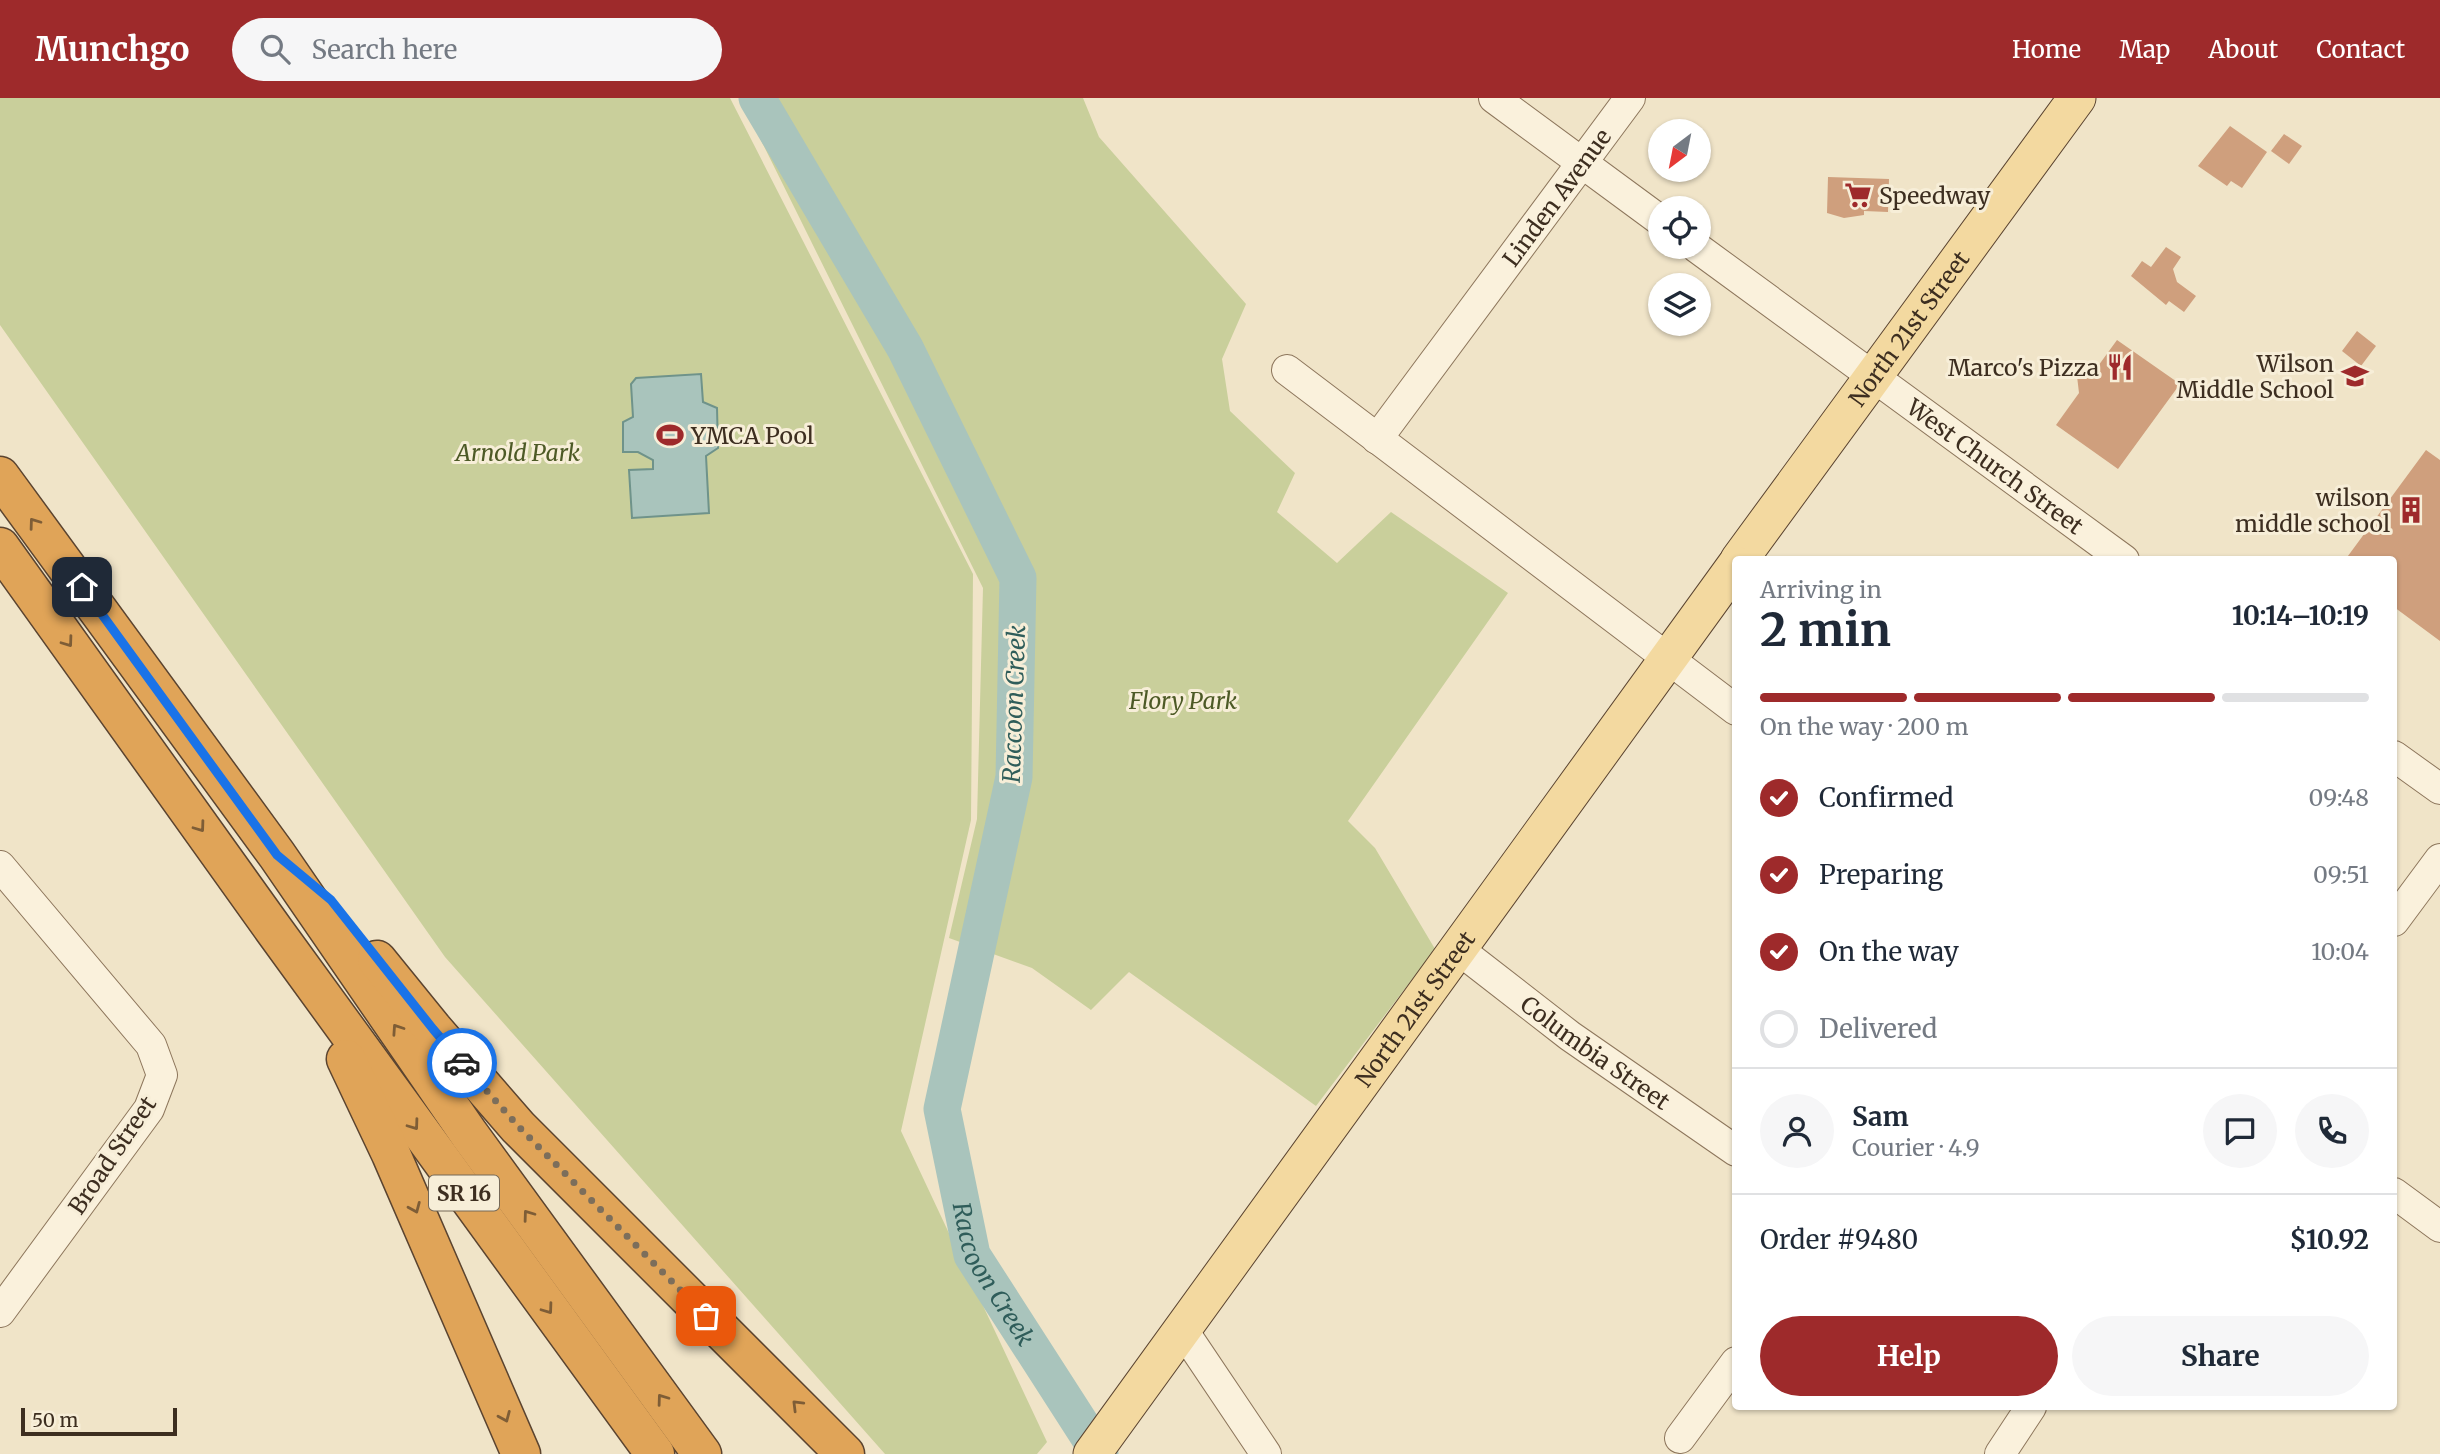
<!DOCTYPE html>
<meta charset="utf-8">
<style>
:root{--surface:#fff;--page:#f6f6f7;--text:#1f2937;--muted:#747a83;--line:#e0e1e3;--accent:#9e2a2b}
body{margin:0;font-family:Merriweather,serif;background:var(--page);color:var(--text);height:100vh;display:flex;flex-direction:column;font-size:26px;white-space:nowrap}
*{box-sizing:border-box;margin:0}
p{font-size:23px;color:var(--muted)}
.icon{flex:none;width:38px;height:38px;fill:none;stroke:currentColor;stroke-width:2;stroke-linecap:round;stroke-linejoin:round}
.map{position:relative;flex:1;overflow:hidden}
.drawer{position:absolute;left:1732px;top:458px;width:665px;height:854px;display:flex;flex-direction:column;background:var(--surface);border-radius:7px;box-shadow:0 2px 5px #0004}
.drawer>*{flex:none}
.needle{width:46px;rotate:212deg}
.fabs{position:absolute;left:1648px;top:21px;display:grid;gap:14px}
.fabs a{display:grid;place-items:center;width:63px;height:63px;border-radius:50%;background:var(--surface);box-shadow:0 2px 5px #0004;font-size:35px}
.scale{position:absolute;left:21px;bottom:18px;width:156px;box-sizing:border-box;padding-left:7px;border:4px solid #3d2e20;border-top:0;font-size:19px;line-height:24px;white-space:nowrap;color:#3d2e20;-webkit-text-stroke:5px #f7eed8;paint-order:stroke}
.pin{position:absolute;display:grid;place-items:center;width:60px;height:60px;color:#fff;margin:-30px;border-radius:14px;box-shadow:0 4px 10px #0006}
.courier{position:absolute;display:grid;place-items:center;width:70px;height:70px;margin:-35px;border:5px solid #1a73e8;border-radius:50%;background:#fff;color:#222;box-shadow:0 2px 9px #0007}
.headline em{font-style:normal;font-weight:700}
.headline div{display:flex;flex-direction:column-reverse}
.headline{display:flex;align-items:center;justify-content:space-between;height:119px;padding:0 28px}
h1{font-size:46px;font-weight:700;line-height:52px}
.bar{display:grid;grid-template-columns:repeat(4,1fr);gap:10px 7px;align-content:center;height:84px;padding:0 28px}
.bar i{height:9px;border-radius:5px;background:var(--line)}
.bar .active{background:var(--accent)}
.bar p{grid-column:span 4}
.line{display:flex;align-items:center;gap:18px;padding:0 28px;border-top:2px solid var(--line)}
.line div{flex:1}
.round{display:grid;place-items:center;flex:none;width:74px;height:74px;border-radius:37px;background:var(--page)}
ol{padding:0 28px;list-style:none}
li{display:flex;align-items:center;gap:21px;height:77px}
li p{margin-inline-start:auto}
li .icon{padding:7px;border-radius:50%;background:var(--accent);color:#fff;stroke-width:4}
li:last-child{color:var(--muted)}
li i{width:38px;height:38px;border:4px solid var(--line);border-radius:50%}
.button{display:flex;gap:14px;margin-top:auto;padding:14px 28px}
.button a{flex:1;height:80px;border-radius:42px;background:var(--accent);color:#fff;font-size:28px;font-weight:700;line-height:80px;text-align:center}
.button a+a{background:var(--page);color:var(--text)}
header{display:flex;align-items:center;gap:42px;box-sizing:border-box;height:98px;padding:0 35px;background:var(--accent);color:#fff}
header strong{font-size:33px}
nav{display:flex;gap:38px;margin-inline-start:auto;font-size:24px}
.search{width:490px;height:63px;background:var(--page);display:flex;align-items:center;gap:18px;box-sizing:border-box;padding:0 24px;border-radius:38px;color:var(--muted);font-size:26px}
.map>svg:first-child{display:block}
.green{fill:#c9cf9b}
.water{fill:#a9c4bc;stroke:#6f938a;stroke-width:2}
.lines{fill:none;stroke-linecap:round;stroke-linejoin:round}
.river{stroke:#a9c4bc;stroke-width:37}
.building{fill:#cf9f7d}
.minor-casing{stroke:#8d765c;stroke-width:32}
.major-casing{stroke:#5b4430;stroke-width:39}
.highway-casing{stroke:#5b4430;stroke-width:41}
.minor{stroke:#faf1dc;stroke-width:30}
.major{stroke:#f3d9a0;stroke-width:37}
.highway{stroke:#e0a458;stroke-width:38}
.oneway{stroke:#7e5d36}
.done{stroke:#7c6e5b;stroke-width:7;stroke-dasharray:0 12.6}
.route{stroke:#1a73e8;stroke-width:9}
.labels{text-anchor:middle;dominant-baseline:central;stroke-width:6;stroke-linejoin:round;paint-order:stroke}
.shield{fill:#f7eed8;stroke:#756857;stroke-width:2}
.shield-label{font-size:21px;font-weight:bold;fill:#3d2e20}
.poi-label{font-size:23px;fill:#3d2e20;stroke:#f7eed8;text-anchor:end}
.street-label{font-size:23px;fill:#3d2e20;stroke:#f7eed8}
.park-label{font-size:23px;font-style:italic;fill:#4d5a26;stroke:#f7eed8}
.water-label{font-size:24px;font-style:italic;fill:#2f5d5a;stroke:#f7eed8}
</style>
<header>
<strong>Munchgo</strong>
<div class="search"><svg class="icon" aria-label="search" viewBox="0 0 24 24"><circle cx="10" cy="10" r="6"/><path d="M15 15l6 6"/></svg>Search here</div>
<nav><a>Home</a><a>Map</a><a>About</a><a>Contact</a></nav>
</header>
<div class="map">
<svg width="2440" height="1356" viewBox="0 0 2440 1356">
<rect width="100%" height="100%" fill="#f0e4c8"/>
<g class="green">
<polygon points="0,0 730,0 973,476 971,722 901,1033 1047,1344 1037,1356 885,1356 445,859 0,227"/>
<polygon points="740,0 1083,0 1099,39 1246,206 1222,261 1230,313 1295,375 1277,414 1337,465 1391,414 1508,495 1348,723 1375,750 1435,851 1316,1008 1129,874 1091,912 1032,870 949,840 977,721 983,490"/>
</g>
<polygon class="water" points="701,276 703,304 717,310 718,350 706,358 709,415 632,420 629,372 653,371 653,362 638,354 623,354 623,324 633,319 631,286 636,280"/>
<g class="lines">
<path class="river" id="s1" d="M757,0L905,250L1018,480L1014,679L942,1011L972,1157L1100,1356"/>
</g>
<g class="building">
<polygon points="2230,28 2267,54 2242,90 2231,83 2227,88 2198,68"/>
<polygon points="2284,36 2302,48 2289,66 2271,53"/>
<polygon points="1828,79 1889,81 1888,114 1864,113 1864,117 1844,120 1827,115"/>
<polygon points="2166,149 2181,159 2173,171 2177,184 2196,198 2184,214 2169,203 2166,207 2131,178 2142,163 2151,169"/>
<polygon points="2357,233 2376,248 2361,268 2342,253"/>
<polygon points="2117,242 2180,286 2118,371 2056,327 2079,295 2077,278 2093,275"/>
<polygon points="2426,352 2440,362 2440,543 2394,509 2394,462 2345,462"/>
</g>
<g class="lines">
<defs>
<g id="minor">
<polyline points="1494,0 1661,123"/>
<path id="s2" d="M1696,149L2124,462"/>
<polyline points="1287,272 1736,612"/>
<path id="s3" d="M1377,341L1630,0"/>
<polyline points="2394,658 2440,691"/>
<polyline points="0,768 151,947 162,977 149,1011 0,1214"/>
<polyline points="2394,823 2440,761"/>
<path id="s4" d="M1458,851L1570,938L1736,1053"/>
<polyline points="2394,1095 2440,1129"/>
<polyline points="1182,1231 1266,1356"/>
<polyline points="1680,1340 1736,1264"/>
<polyline points="2000,1356 2031,1309"/>
</g>
<g id="major">
<path id="s5" d="M1739,462L2077,0"/>
<path id="s6" d="M1092,1356L1736,467"/>
</g>
<g id="highway">
<polyline points="0,378 277,757 469,1036 702,1356"/>
<polyline points="0,449 274,832 655,1356"/>
<polyline points="377,862 433,931 518,1029 845,1356"/>
<polyline points="346,961 391,1056 521,1356"/>
</g>
</defs>
<use href="#minor" class="minor-casing"/>
<use href="#major" class="major-casing"/>
<use href="#highway" class="highway-casing"/>
<use href="#minor" class="minor"/>
<use href="#major" class="major"/>
<use href="#highway" class="highway"/>
</g>
<defs><path id="oneway-chevron" d="M-2-3.5L2.5 0L-2 3.5" fill="none" stroke-width="1.6" stroke-linecap="round" stroke-linejoin="round" transform="scale(1.75)"/></defs>
<g class="oneway">
<use href="#oneway-chevron" transform="translate(34 425) rotate(-126)"/>
<use href="#oneway-chevron" transform="translate(68 544) rotate(54)"/>
<use href="#oneway-chevron" transform="translate(200 729) rotate(54)"/>
<use href="#oneway-chevron" transform="translate(397 931) rotate(-124)"/>
<use href="#oneway-chevron" transform="translate(414 1027) rotate(54)"/>
<use href="#oneway-chevron" transform="translate(415 1110) rotate(67)"/>
<use href="#oneway-chevron" transform="translate(528 1117) rotate(-126)"/>
<use href="#oneway-chevron" transform="translate(548 1211) rotate(54)"/>
<use href="#oneway-chevron" transform="translate(662 1301) rotate(-126)"/>
<use href="#oneway-chevron" transform="translate(797 1307) rotate(-135)"/>
<use href="#oneway-chevron" transform="translate(505 1319) rotate(67)"/>
</g>
<g class="lines">
<polyline class="done" points="462,965 519,1029 706,1218"/>
<polyline class="route" points="82,489 277,757 331,802 433,931 462,965"/>
</g>
<defs>
<symbol id="supermarket-bare" viewBox="-9 -9 18 18"><path d="M-6-5.5h2.5l.6 2H6L4.5 2H-2.5L-4.4-4H-6ZM-1.5 3.2a1.3 1.3 0 1 0 .1 0ZM3 3.2a1.3 1.3 0 1 0 .1 0Z" fill="#9e2a2b" stroke="#f7eed8" stroke-width="2.5" paint-order="stroke"/></symbol>
<symbol id="restaurant-bare" viewBox="-9 -9 18 18"><path d="M-5-6h1v4h1v-4h1v4h1v-4h1v5L-1.5 .5V6h-2V.5L-5-1ZM5-6V6H3V1.5H1.5Q1.5-4 5-6Z" fill="#9e2a2b" stroke="#f7eed8" stroke-width="2.5" paint-order="stroke"/></symbol>
<symbol id="school-bare" viewBox="-9 -9 18 18"><path d="M0-5L7-2L0 1L-7-2ZM-4 1L0 2.5L4 1V4Q0 6-4 4Z" fill="#9e2a2b" stroke="#f7eed8" stroke-width="2.5" paint-order="stroke"/></symbol>
<symbol id="stadium-bare" viewBox="-9 -9 18 18"><path d="M0-5a6.5 5 0 1 0 0 10a6.5 5 0 1 0 0-10ZM-3.5-1.8h7v3.6h-7Z" fill="#9e2a2b" stroke="#f7eed8" stroke-width="2.5" paint-order="stroke"/></symbol>
<symbol id="building-bare" viewBox="-9 -9 18 18"><path d="M-4-6H4V6H1V3H-1V6H-4ZM-2.5-4.3h1.7v1.8h-1.7ZM.8-4.3h1.7v1.8H.8ZM-2.5-1h1.7V.8h-1.7ZM.8-1h1.7V.8H.8Z" fill="#9e2a2b" stroke="#f7eed8" stroke-width="2.5" paint-order="stroke"/></symbol>
</defs>
<g fill-rule="evenodd">
<use href="#supermarket-bare" x="1839" y="78" width="38" height="38"/>
<use href="#restaurant-bare" x="2101" y="250" width="38" height="38"/>
<use href="#school-bare" x="2336" y="259" width="38" height="38"/>
<use href="#stadium-bare" x="651" y="318" width="38" height="38"/>
<use href="#building-bare" x="2392" y="393" width="38" height="38"/>
</g>
<g class="labels">
<rect class="shield" x="429" y="1077.5" width="70" height="35" rx="5"/>
<g class="shield-label">
<text x="464" y="1095">SR 16</text>
</g>
<g class="poi-label">
<text x="1879" y="97" text-anchor="start">Speedway</text>
<text x="2334" y="265">Wilson<tspan x="2334" dy="26">Middle School</tspan></text>
<text x="2099" y="269">Marco's Pizza</text>
<text x="691" y="337" text-anchor="start">YMCA Pool</text>
<text x="2390" y="399">wilson<tspan x="2390" dy="26">middle school</tspan></text>
</g>
<g class="street-label">
<text stroke="none"><textPath href="#s3" startOffset="301">Linden Avenue</textPath></text>
<text stroke="none"><textPath href="#s5" startOffset="287">North 21st Street</textPath></text>
<text stroke="none"><textPath href="#s2" startOffset="371">West Church Street</textPath></text>
<text stroke="none"><textPath href="#s6" startOffset="550">North 21st Street</textPath></text>
<text stroke="none"><textPath href="#s4" startOffset="172">Columbia Street</textPath></text>
<text transform="translate(112 1057) rotate(-56)">Broad Street</text>
</g>
<g class="park-label">
<text x="518" y="354">Arnold Park</text>
<text x="1183" y="602">Flory Park</text>
</g>
<g class="water-label">
<text transform="translate(1014 606) rotate(-88)">Raccoon Creek</text>
<text stroke="none"><textPath href="#s1" startOffset="1260">Raccoon Creek</textPath></text>
</g>
</g>
</svg>
<div class="fabs">
<a><svg class="needle" viewBox="-14 -14 28 28"><path d="M0-13l5 13h-10z" fill="#e53935"/><path d="M0 13l5-13h-10z" fill="#747a83"/></svg></a>
<a><svg class="icon" aria-label="locate" viewBox="0 0 24 24"><circle cx="12" cy="12" r="6"/><path d="M12 2v4M12 18v4M2 12h4M18 12h4"/></svg></a>
<a><svg class="icon" aria-label="layers" viewBox="0 0 24 24"><path d="M12 4l9 5-9 5-9-5zM3 14l9 5 9-5"/></svg></a>
</div>
<div class="scale">50 m</div>
<div class="pin" style="left:706px;top:1218px;background:#ea580c"><svg class="icon" aria-label="bag" viewBox="0 0 24 24"><path d="M5 8h14l-1 12H6zM9 8a3 3 0 0 1 6 0"/></svg></div>
<div class="pin" style="left:82px;top:489px;background:#1f2937"><svg class="icon" aria-label="home" viewBox="0 0 24 24"><path d="M3 11l9-7 9 7M6 9v11h12V9"/></svg></div>
<div class="courier" style="left:462px;top:965px"><svg class="icon" aria-label="car" viewBox="0 0 24 24"><path d="M5 17H2v-5l4-1 3-4h7l3 4 3 1v5h-3M9 17h6M6 11h13"/><circle cx="7" cy="17" r="2"/><circle cx="17" cy="17" r="2"/></svg></div>
<section class="drawer">
<div class="headline"><div><h1>2 min</h1><p>Arriving in</p></div><em>10:14–10:19</em></div>
<div class="bar"><i class="active"></i><i class="active"></i><i class="active"></i><i></i><p>On the way · 200 m</p></div>
<ol>
<li><svg class="icon" aria-label="check" viewBox="0 0 24 24"><path d="M5 12l5 5 9-10"/></svg>Confirmed<p>09:48</p></li>
<li><svg class="icon" aria-label="check" viewBox="0 0 24 24"><path d="M5 12l5 5 9-10"/></svg>Preparing<p>09:51</p></li>
<li><svg class="icon" aria-label="check" viewBox="0 0 24 24"><path d="M5 12l5 5 9-10"/></svg>On the way<p>10:04</p></li>
<li><i></i>Delivered</li>
</ol>
<div class="line" style="height:126px"><a class="round"><svg class="icon" aria-label="person" viewBox="0 0 24 24"><circle cx="12" cy="8" r="4"/><path d="M4 21q1-7 8-7t8 7"/></svg></a><div><b>Sam</b><p>Courier · 4.9</p></div><a class="round"><svg class="icon" aria-label="chat" viewBox="0 0 24 24"><path d="M4 5h16v11H9l-5 4z"/></svg></a><a class="round"><svg class="icon" aria-label="phone" viewBox="0 0 24 24"><path d="M5 4h4l2 5-3 2q2 4 5 5l2-3 5 2v4C11 20 4 13 5 4z"/></svg></a></div>
<div class="line" style="height:91px"><div>Order #9480</div><b>$10.92</b></div>
<div class="button"><a>Help</a><a>Share</a></div>
</section>
</div>
